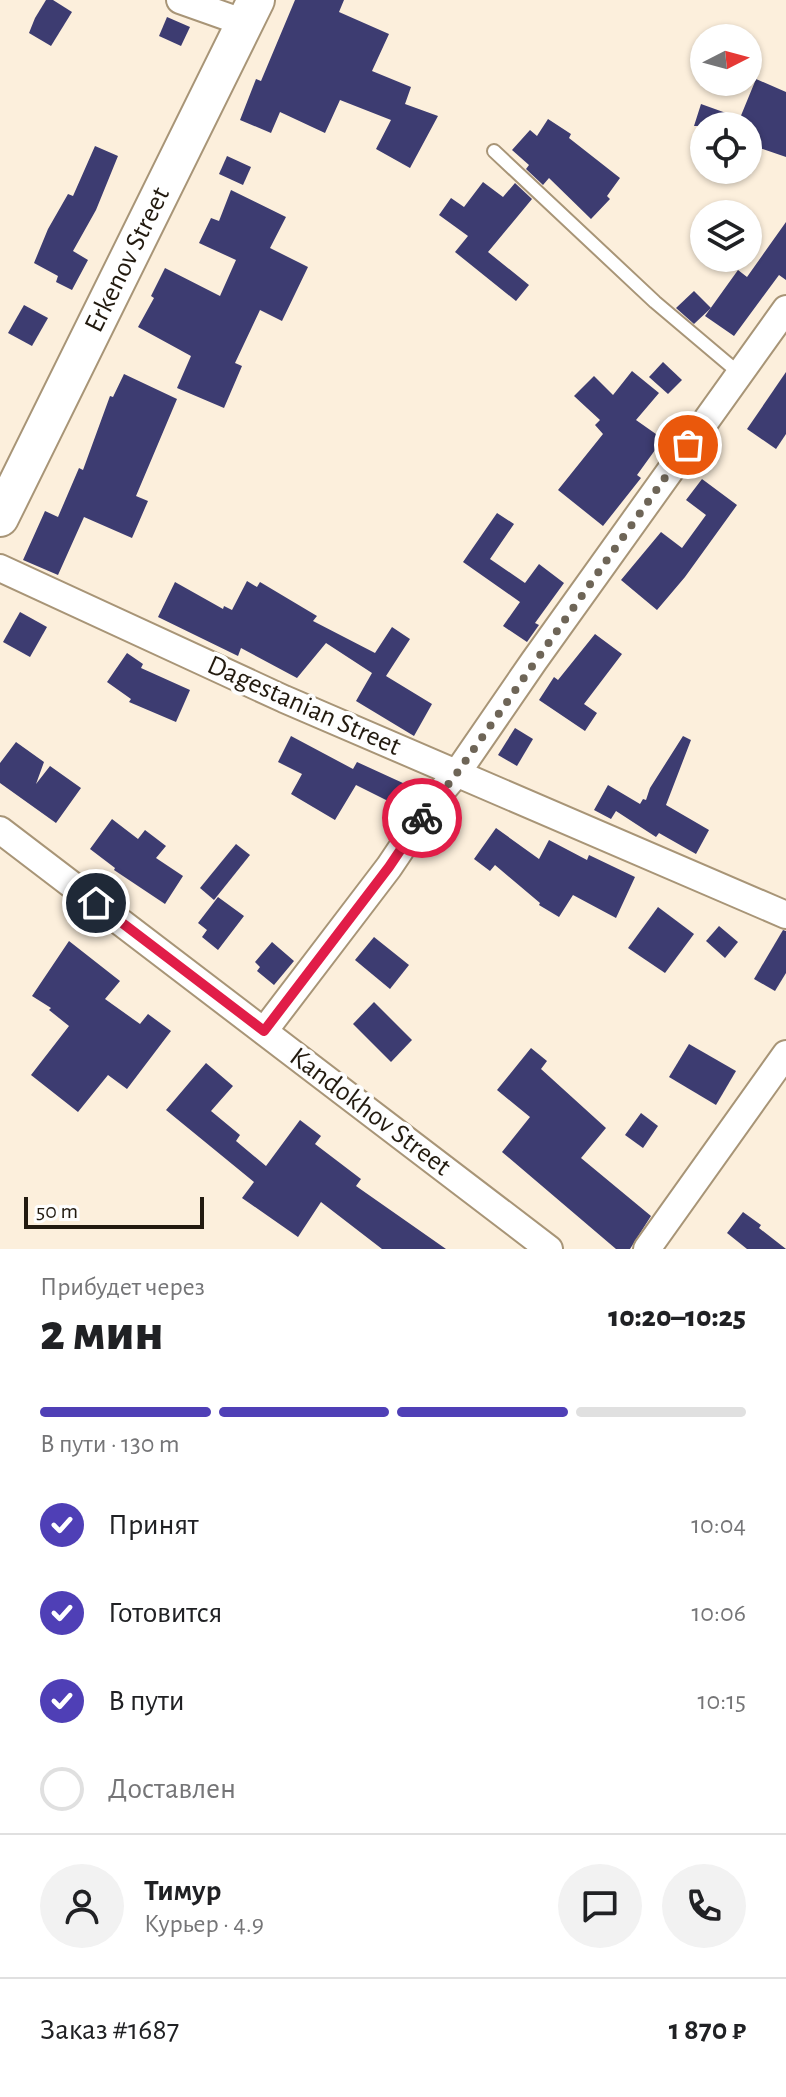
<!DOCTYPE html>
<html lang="ru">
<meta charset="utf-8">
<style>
:root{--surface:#fff;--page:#f2f2f2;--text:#202124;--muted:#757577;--line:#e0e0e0;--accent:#4f3fb6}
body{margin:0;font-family:"Alegreya Sans",sans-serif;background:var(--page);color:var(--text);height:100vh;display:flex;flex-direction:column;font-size:30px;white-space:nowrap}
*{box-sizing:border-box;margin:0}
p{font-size:26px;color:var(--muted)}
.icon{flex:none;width:44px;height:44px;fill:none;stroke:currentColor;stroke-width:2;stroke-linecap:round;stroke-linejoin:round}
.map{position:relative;height:1249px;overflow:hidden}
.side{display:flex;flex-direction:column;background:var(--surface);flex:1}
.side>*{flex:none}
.needle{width:52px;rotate:84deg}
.fabs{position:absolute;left:690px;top:24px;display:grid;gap:16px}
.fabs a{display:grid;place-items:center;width:72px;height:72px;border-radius:50%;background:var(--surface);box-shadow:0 2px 6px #0004;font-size:40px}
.scale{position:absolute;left:24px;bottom:20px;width:180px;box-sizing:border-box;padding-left:8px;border:4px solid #221a0f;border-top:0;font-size:22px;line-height:28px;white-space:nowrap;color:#221a0f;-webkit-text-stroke:6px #fefefe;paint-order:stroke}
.pin{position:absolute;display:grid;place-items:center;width:68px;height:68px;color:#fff;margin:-34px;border:4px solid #fff;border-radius:50%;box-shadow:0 2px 8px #0007}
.courier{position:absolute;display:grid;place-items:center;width:80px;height:80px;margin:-40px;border:6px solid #e11d48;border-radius:50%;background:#fff;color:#222;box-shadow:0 2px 10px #0007}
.head em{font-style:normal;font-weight:800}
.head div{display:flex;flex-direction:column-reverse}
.head{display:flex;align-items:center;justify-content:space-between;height:136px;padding:0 40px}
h1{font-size:52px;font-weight:800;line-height:60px}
.bar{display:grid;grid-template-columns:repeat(4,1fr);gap:12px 8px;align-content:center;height:96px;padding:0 40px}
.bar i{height:10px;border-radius:6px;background:var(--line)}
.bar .selected{background:var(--accent)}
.bar p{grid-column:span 4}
.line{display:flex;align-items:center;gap:20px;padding:0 40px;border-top:2px solid var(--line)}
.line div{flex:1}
.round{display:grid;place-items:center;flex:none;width:84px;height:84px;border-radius:42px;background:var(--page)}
ol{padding:0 40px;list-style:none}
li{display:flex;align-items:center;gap:24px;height:88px}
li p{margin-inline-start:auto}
li .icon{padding:8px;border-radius:50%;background:var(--accent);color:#fff;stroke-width:4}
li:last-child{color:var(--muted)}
li i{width:44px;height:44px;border:4px solid var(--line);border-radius:50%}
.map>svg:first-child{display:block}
.building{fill:#3d3c71}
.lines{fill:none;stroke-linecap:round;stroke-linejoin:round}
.lane-casing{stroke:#a89577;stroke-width:16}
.street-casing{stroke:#a89577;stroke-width:30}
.secondary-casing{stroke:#a89577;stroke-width:40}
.lane{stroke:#fff;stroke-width:12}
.street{stroke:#fff;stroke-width:26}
.secondary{stroke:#fff;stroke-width:36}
.done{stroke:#6e6557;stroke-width:8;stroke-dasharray:0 14.4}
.route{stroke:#e11d48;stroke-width:10}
.labels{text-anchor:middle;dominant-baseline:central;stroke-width:8;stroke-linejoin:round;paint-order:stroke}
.street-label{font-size:28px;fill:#221a0f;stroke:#fefefe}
</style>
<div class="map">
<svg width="786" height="1249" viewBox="0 0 786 1249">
<rect width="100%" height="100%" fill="#fcefdc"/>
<g class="building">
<polygon points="46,0 53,0 72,12 51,46 29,33 35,18"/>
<polygon points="295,0 344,0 339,12 389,34 372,71 411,87 405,104 438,116 410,168 376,149 391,120 340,100 325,133 280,112 271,133 240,120 256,79 261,81"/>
<polygon points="167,17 190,27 181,46 159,36"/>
<polygon points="756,79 786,92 786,157 748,144 748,126 694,126 701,104 740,118"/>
<polygon points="548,119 571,134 569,138 620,178 607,196 610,199 591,219 549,178 543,185 526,169 529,165 512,150 530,130 537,136"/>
<polygon points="95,146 118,156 96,210 73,251 88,260 72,290 56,282 58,276 34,263 48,229 68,194 73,196"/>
<polygon points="227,156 251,167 243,185 219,174"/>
<polygon points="483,182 503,197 515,183 532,199 488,252 529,285 516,301 455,252 468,236 439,215 451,198 464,207"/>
<polygon points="231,190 286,217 270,248 308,267 282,321 260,310 235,363 242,366 224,408 177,388 191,356 138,327 154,298 151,296 165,268 220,296 236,260 199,243 211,218 219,221"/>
<polygon points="786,222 786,280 779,275 734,336 705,316 738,270 747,277"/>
<polygon points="694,291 711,308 694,324 676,308"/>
<polygon points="24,305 48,318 32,346 8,333"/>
<polygon points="663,362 682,380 668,394 649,377"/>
<polygon points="632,371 659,393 636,420 663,439 637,475 641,478 603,526 558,490 603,434 595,425 600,420 574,396 594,376 613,395"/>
<polygon points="786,372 786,434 776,449 747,429"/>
<polygon points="124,374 177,399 136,496 148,501 132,538 84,517 58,575 23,560 45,511 58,517 79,468 83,470 110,396 113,397"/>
<polygon points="702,479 737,505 685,577 657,610 621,580 661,532 682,548 706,515 686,500"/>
<polygon points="497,513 514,524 490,559 525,583 539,564 564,583 535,623 539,625 527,642 503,626 520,602 463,562"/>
<polygon points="247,581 257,587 260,582 317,616 313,621 375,653 392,627 410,639 386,676 432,704 414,736 356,701 372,673 326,643 297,678 241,648 238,656 158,617 175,582 223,609 224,606 232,610"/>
<polygon points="20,612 47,627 30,657 3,642"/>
<polygon points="595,634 622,654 584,704 597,713 585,731 539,700 554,677 558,680"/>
<polygon points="127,653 143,664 141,668 190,690 176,722 129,702 131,699 107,682"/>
<polygon points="515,728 533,739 517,766 498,755"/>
<polygon points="291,736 353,769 357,762 416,789 406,810 356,785 335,820 291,794 302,774 278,762"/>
<polygon points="683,736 691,740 666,805 709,830 696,854 659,833 656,837 616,811 611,819 594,810 608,785 640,804 643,799 646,800 650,788"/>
<polygon points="16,742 44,762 36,784 50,766 81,788 56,823 0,783 0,763"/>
<polygon points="112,819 138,839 145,830 166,846 156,858 183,876 165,904 114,870 115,868 90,849"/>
<polygon points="496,828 539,859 549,840 587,860 589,855 635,877 616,918 573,895 559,917 539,905 540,903 495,865 490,871 474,859"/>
<polygon points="236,844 250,855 214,900 200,888"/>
<polygon points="218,897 244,916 218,950 202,937 207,930 198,923"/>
<polygon points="658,907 694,934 665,973 628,948"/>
<polygon points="719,926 738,942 725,958 706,941"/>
<polygon points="783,930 786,931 786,973 775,991 754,979"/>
<polygon points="374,937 409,965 390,989 355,960"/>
<polygon points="69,941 120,981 105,999 140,1024 148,1014 171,1031 127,1089 108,1075 78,1112 31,1075 69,1026 49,1010 51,1008 32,996"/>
<polygon points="272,942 294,961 274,985 257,971 260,967 255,962"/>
<polygon points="374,1002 412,1040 391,1062 353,1024"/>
<polygon points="689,1044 736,1071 716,1105 669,1077"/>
<polygon points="531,1048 547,1061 541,1069 606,1128 581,1158 651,1216 630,1249 616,1249 502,1152 530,1117 497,1090"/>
<polygon points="206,1063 233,1086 211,1111 240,1135 236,1141 266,1166 300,1120 321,1136 315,1144 361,1179 356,1186 446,1249 382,1249 321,1202 298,1237 242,1198 254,1182 166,1110"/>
<polygon points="641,1113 658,1126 643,1148 625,1135"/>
<polygon points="743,1212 761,1225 759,1228 786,1249 747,1249 727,1233"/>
</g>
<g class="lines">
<defs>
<polyline id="lane" points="494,151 655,302 739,373"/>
<g id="street">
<polyline points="180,0 245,23"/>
<polyline points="0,568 284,699 786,915"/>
<polyline points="0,830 549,1249"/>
<polyline points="264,1031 389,867 434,800 457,773 534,661 786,309"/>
<polyline points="647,1249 786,1054"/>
</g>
<g id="secondary">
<path id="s1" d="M0,518L256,0"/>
</g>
</defs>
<use href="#lane" class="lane-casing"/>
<use href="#street" class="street-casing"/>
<use href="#secondary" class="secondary-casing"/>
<use href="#lane" class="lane"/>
<use href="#street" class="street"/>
<use href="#secondary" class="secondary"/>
</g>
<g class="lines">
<polyline class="done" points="422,818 457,773 688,445"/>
<polyline class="route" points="96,903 264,1031 389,867 422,818"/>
</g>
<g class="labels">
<g class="street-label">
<text stroke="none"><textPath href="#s1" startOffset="288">Erkenov Street</textPath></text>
<text transform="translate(304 706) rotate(24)">Dagestanian Street</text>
<text transform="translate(370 1112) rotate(37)">Kandokhov Street</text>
</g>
</g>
</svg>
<div class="fabs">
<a><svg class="needle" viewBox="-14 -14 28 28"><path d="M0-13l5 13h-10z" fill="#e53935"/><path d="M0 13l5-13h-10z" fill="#757577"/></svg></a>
<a><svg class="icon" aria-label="locate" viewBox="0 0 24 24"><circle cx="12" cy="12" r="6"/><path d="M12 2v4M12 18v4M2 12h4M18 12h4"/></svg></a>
<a><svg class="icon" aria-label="layers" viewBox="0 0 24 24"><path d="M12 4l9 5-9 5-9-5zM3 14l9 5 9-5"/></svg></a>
</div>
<div class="scale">50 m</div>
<div class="pin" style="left:688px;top:445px;background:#ea580c"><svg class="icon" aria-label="bag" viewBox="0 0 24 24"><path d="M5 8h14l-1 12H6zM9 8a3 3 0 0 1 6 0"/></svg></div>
<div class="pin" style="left:96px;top:903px;background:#1f2937"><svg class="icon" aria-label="home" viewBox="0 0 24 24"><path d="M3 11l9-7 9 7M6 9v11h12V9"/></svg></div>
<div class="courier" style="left:422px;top:818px"><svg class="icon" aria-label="bike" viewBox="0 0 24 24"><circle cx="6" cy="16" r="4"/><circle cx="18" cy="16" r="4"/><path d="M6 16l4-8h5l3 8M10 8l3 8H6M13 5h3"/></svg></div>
</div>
<section class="side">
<div class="head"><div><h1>2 мин</h1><p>Прибудет через</p></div><em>10:20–10:25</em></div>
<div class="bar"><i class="selected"></i><i class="selected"></i><i class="selected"></i><i></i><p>В пути · 130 m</p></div>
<ol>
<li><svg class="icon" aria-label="check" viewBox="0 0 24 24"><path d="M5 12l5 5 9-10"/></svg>Принят<p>10:04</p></li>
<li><svg class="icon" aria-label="check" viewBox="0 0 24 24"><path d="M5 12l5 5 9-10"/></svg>Готовится<p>10:06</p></li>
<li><svg class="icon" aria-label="check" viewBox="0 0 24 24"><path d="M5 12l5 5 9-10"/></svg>В пути<p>10:15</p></li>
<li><i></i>Доставлен</li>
</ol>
<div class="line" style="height:144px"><a class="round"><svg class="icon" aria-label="person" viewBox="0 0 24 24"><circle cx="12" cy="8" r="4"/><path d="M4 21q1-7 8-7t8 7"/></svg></a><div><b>Тимур</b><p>Курьер · 4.9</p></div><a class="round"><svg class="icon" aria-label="chat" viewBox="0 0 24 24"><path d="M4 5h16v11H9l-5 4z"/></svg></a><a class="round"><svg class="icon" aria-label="phone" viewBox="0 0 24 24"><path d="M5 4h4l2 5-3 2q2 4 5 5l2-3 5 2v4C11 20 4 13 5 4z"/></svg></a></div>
<div class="line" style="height:104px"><div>Заказ #1687</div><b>1 870 ₽</b></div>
</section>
